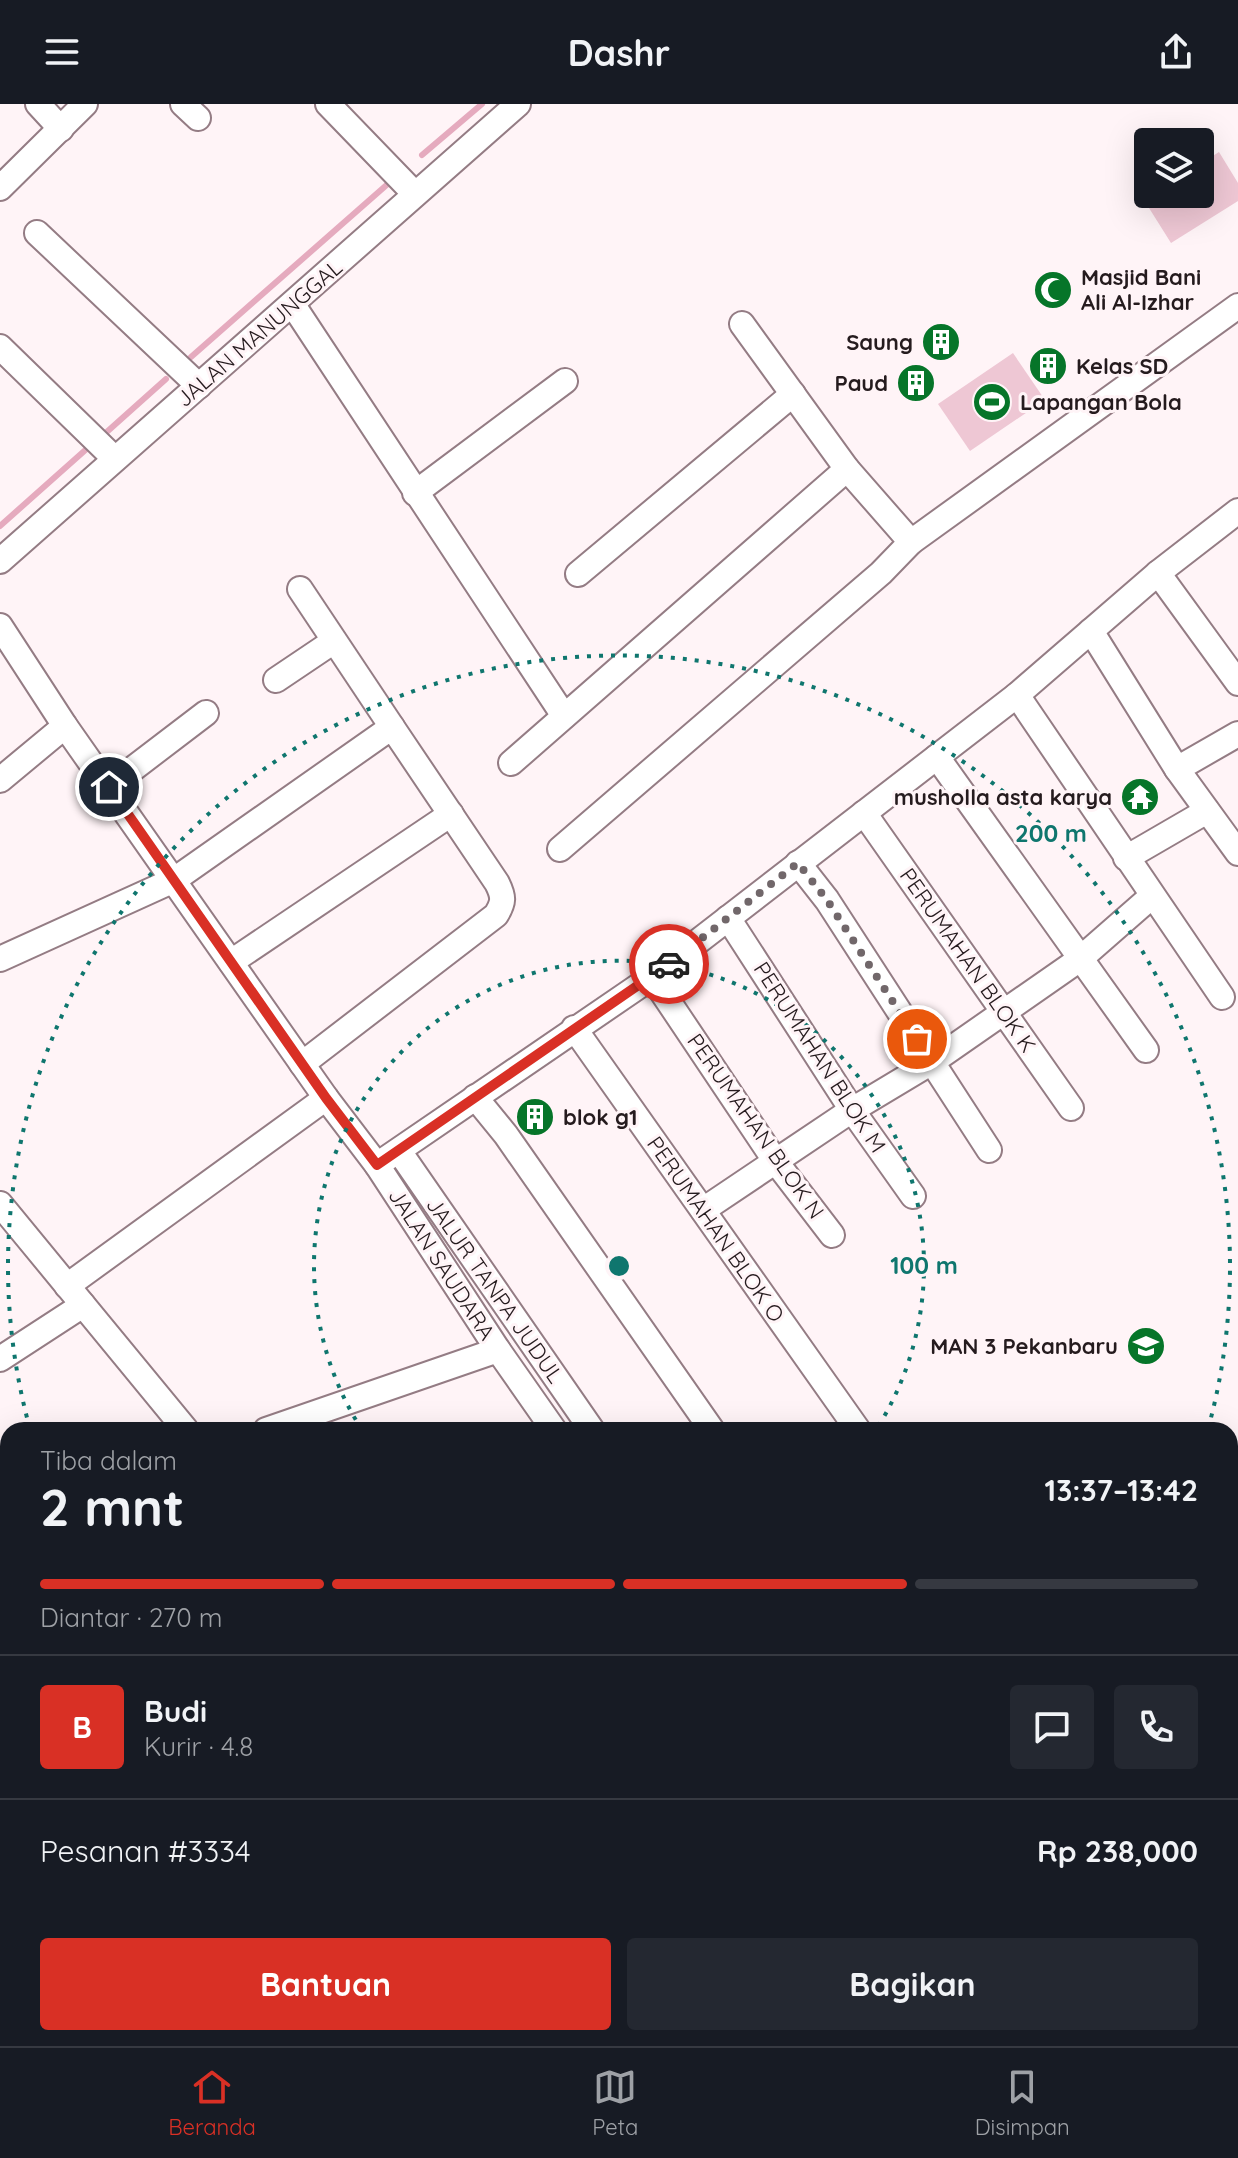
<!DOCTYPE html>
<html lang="id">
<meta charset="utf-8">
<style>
:root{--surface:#171b24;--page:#242831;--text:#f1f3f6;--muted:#9ea1a6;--line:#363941;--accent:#d93025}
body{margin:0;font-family:Quicksand,sans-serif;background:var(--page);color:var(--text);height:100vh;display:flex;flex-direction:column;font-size:30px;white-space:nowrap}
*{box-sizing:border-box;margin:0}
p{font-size:26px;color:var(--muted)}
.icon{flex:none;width:44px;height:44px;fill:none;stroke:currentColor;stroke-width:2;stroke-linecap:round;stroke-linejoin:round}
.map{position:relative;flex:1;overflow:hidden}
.panel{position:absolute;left:0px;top:1318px;width:1238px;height:624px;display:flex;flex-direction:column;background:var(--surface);border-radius:24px 24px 0 0;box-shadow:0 8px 32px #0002}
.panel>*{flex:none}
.buttons{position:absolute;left:1134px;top:24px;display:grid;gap:16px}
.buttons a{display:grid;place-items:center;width:80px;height:80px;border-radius:8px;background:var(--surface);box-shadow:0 8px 32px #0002;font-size:40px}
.pin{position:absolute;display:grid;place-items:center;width:68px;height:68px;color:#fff;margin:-34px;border:4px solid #fff;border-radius:50%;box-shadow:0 2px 8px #0007}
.courier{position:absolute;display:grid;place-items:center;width:80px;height:80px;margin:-40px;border:6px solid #d93025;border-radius:50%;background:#fff;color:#222;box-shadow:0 2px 10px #0007}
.headline em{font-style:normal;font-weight:700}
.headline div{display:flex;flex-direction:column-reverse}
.headline{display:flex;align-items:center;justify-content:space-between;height:136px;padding:0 40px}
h1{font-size:52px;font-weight:700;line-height:60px}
.bar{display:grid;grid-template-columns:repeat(4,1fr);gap:12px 8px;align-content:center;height:96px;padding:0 40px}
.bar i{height:10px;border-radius:6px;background:var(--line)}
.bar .current{background:var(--accent)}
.bar p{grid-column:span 4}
.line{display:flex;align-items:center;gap:20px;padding:0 40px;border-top:2px solid var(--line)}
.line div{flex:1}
.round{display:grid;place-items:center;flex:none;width:84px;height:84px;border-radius:8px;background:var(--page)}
.cta{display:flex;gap:16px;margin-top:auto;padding:16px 40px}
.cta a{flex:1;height:92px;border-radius:8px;background:var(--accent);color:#fff;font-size:32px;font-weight:700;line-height:92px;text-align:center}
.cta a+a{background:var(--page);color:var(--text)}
header{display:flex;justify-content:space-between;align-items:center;height:104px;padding:0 40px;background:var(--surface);font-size:36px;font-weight:700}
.tab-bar{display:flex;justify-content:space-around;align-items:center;height:112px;border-top:2px solid var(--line);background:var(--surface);font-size:22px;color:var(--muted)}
.tab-bar a{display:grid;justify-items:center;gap:4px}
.tab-bar .current{color:var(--accent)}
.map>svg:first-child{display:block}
.grass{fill:#eec7d4}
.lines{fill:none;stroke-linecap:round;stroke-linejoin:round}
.stream{stroke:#e5aabe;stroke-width:6}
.street-casing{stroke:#947c84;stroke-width:28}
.street{stroke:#fff;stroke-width:24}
.done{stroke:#71676a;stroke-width:8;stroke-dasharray:0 14.4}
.route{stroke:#d93025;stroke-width:10}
.ring{fill:none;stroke:#0f766e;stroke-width:4;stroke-dasharray:4 8}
.labels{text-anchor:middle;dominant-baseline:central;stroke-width:6;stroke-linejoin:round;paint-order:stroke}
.poi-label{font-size:22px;font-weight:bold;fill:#251b1e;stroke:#fff4f7;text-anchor:start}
.street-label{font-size:22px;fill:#251b1e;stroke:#fff4f7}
.centre{fill:#0f766e;stroke:#fff4f7;stroke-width:4}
.ring-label{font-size:24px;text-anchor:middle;font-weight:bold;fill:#0f766e;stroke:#fff4f7;stroke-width:6;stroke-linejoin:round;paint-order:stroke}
</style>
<header><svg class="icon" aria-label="menu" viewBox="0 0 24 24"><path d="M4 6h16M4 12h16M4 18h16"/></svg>Dashr<svg class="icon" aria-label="share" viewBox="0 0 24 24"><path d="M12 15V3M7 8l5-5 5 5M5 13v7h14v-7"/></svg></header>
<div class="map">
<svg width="1238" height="1942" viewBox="0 0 1238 1942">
<rect width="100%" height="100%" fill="#fff4f7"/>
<g class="grass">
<polygon points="1219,48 1238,79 1238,97 1171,139 1144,96 1153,90 1200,90 1200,60"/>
<polygon points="1013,249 1045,296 970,347 938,300"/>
</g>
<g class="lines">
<g class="stream">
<polyline points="422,51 482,0"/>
<polyline points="191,253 390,78"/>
<polyline points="100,334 166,275"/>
<polyline points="0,422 91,341"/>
</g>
<defs>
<g id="street">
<polyline points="38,0 61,25"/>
<polyline points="183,0 198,14"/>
<polyline points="328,0 415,90"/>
<polyline points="0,84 85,0"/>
<polyline points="37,129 199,282"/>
<polyline points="293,201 564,612"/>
<polyline points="0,243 114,354"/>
<polyline points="415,389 565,277"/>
<polyline points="911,438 1238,202"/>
<polyline points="0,457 518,0"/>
<polyline points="1158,469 1238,579"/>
<polyline points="578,470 793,290"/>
<polyline points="300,485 392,623"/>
<polyline points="0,522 65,622 326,994 377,1061 498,1246 554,1326"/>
<polyline points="1091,527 1177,665"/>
<polyline points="276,576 334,537"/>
<polyline points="1017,591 1222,893"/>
<polyline points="1238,630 1177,665 1238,749"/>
<polyline points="937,653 1146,946"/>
<polyline points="511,659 847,365"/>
<polyline points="0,676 65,622"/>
<polyline points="109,683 206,609"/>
<polyline points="864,709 1071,1004"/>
<polyline points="560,745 881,469 911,438 847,365 742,220"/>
<polyline points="1126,754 1207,707"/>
<polyline points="798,759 827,796 989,1046"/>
<polyline points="728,814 852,1006 913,1092"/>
<path d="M0,855L174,776L392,623L497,779C504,793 504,798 496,811L302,960"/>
<polyline points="231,858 451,710"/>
<polyline points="652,873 776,1058 832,1131"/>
<polyline points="574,924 858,1326"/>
<polyline points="475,993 506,1031 712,1326"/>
<polyline points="399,1047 592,1326"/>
<polyline points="377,1061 652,873 1017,591 1158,469 1238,407"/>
<polyline points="0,1100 186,1326"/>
<polyline points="703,1106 852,1006 932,958 1080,855 1152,792"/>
<polyline points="67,1182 326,994"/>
<polyline points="0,1255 83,1201"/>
<polyline points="266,1326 498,1246"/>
<polyline points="0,1507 8,1524"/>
<polyline points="0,1568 8,1562"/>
<polyline points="1230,1804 1238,1796"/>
<polyline points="737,1934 739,1942"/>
<polyline points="1166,1934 1170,1942"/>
<polyline points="1052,1942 1065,1934"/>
</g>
</defs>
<use href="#street" class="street-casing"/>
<use href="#street" class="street"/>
</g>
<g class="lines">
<polyline class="done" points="669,860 798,759 827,796 917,935"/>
<polyline class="route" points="109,683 326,994 377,1061 669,860"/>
</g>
<g class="ring">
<path d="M362 1326A305 305 0 1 1 876 1326"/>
<path d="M30 1325A611 611 0 1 1 1208 1325"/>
</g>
<defs>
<symbol id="mosque-disc" viewBox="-11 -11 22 22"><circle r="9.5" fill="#067529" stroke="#fff4f7"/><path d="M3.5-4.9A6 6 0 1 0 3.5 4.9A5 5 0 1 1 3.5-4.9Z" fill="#fff"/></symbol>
<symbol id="building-disc" viewBox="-11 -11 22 22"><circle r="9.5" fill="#067529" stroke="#fff4f7"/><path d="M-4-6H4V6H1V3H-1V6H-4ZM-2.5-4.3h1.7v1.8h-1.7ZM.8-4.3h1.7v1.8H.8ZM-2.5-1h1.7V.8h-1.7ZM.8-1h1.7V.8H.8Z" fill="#fff"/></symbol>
<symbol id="stadium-disc" viewBox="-11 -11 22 22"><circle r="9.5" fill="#067529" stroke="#fff4f7"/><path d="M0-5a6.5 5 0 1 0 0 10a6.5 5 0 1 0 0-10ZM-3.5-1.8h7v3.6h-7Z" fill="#fff"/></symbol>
<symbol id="temple-disc" viewBox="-11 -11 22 22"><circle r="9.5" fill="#067529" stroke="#fff4f7"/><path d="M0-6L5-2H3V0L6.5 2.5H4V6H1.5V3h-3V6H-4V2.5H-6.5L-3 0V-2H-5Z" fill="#fff"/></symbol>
<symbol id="school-disc" viewBox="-11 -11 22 22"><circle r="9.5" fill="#067529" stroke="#fff4f7"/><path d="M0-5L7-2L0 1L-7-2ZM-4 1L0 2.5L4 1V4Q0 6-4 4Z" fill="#fff"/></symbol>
</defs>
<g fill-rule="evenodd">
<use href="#mosque-disc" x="1031" y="164" width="44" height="44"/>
<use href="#building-disc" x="919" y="216" width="44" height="44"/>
<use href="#building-disc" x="1026" y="240" width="44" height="44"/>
<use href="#building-disc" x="894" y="257" width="44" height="44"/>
<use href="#stadium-disc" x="970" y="276" width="44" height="44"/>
<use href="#temple-disc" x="1118" y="671" width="44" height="44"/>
<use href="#building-disc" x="513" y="991" width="44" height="44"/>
<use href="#school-disc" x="1124" y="1220" width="44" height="44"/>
</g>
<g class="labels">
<g class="poi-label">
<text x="1081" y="173">Masjid Bani<tspan x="1081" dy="25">Ali Al-Izhar</tspan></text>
<text x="913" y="238" text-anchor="end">Saung</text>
<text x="1076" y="262">Kelas SD</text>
<text x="888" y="279" text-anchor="end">Paud</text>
<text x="1020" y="298">Lapangan Bola</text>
<text x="1112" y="693" text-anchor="end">musholla asta karya</text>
<text x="563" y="1013">blok g1</text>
<text x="1118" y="1242" text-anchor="end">MAN 3 Pekanbaru</text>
</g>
<g class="street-label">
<text transform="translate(259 229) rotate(-41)">JALAN MANUNGGAL</text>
<text transform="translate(968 856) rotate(55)">PERUMAHAN BLOK K</text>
<text transform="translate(820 953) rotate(57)">PERUMAHAN BLOK M</text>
<text transform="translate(756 1022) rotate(55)">PERUMAHAN BLOK N</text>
<text transform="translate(716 1125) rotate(55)">PERUMAHAN BLOK O</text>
<text transform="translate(442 1160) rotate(57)">JALAN SAUDARA</text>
<text transform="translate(495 1186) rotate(55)">JALUR TANPA JUDUL</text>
</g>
</g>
<circle cx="619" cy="1162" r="12" class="centre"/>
<g class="ring-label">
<text x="1051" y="738">200 m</text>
<text x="924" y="1170">100 m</text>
</g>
</svg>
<div class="buttons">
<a><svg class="icon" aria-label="layers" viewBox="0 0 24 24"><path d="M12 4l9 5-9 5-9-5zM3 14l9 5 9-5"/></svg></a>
</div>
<div class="pin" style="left:917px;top:935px;background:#ea580c"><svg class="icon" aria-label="bag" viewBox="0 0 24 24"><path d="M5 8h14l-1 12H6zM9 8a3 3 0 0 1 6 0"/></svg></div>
<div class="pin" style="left:109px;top:683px;background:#1f2937"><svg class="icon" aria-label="home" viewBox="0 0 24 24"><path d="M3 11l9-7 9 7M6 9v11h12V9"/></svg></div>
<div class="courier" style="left:669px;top:860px"><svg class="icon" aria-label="car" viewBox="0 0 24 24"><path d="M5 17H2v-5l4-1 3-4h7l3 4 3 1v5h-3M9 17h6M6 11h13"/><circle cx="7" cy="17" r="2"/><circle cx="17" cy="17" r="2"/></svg></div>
<section class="panel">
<div class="headline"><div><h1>2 mnt</h1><p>Tiba dalam</p></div><em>13:37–13:42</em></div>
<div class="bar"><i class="current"></i><i class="current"></i><i class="current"></i><i></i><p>Diantar · 270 m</p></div>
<div class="line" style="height:144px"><b class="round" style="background:var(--accent);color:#fff">B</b><div><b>Budi</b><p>Kurir · 4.8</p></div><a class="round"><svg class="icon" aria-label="chat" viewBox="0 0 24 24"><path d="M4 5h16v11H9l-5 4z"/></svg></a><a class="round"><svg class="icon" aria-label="phone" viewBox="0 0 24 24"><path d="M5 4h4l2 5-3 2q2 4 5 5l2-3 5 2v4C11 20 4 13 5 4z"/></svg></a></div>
<div class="line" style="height:104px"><div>Pesanan #3334</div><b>Rp 238,000</b></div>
<div class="cta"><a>Bantuan</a><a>Bagikan</a></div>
</section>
</div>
<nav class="tab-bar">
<a class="current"><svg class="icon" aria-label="home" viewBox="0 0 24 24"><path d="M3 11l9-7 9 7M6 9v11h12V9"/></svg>Beranda</a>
<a><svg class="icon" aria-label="map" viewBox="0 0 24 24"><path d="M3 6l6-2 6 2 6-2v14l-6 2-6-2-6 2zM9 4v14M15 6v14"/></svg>Peta</a>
<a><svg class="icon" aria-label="saved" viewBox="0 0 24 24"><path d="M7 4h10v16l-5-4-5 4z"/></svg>Disimpan</a>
</nav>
